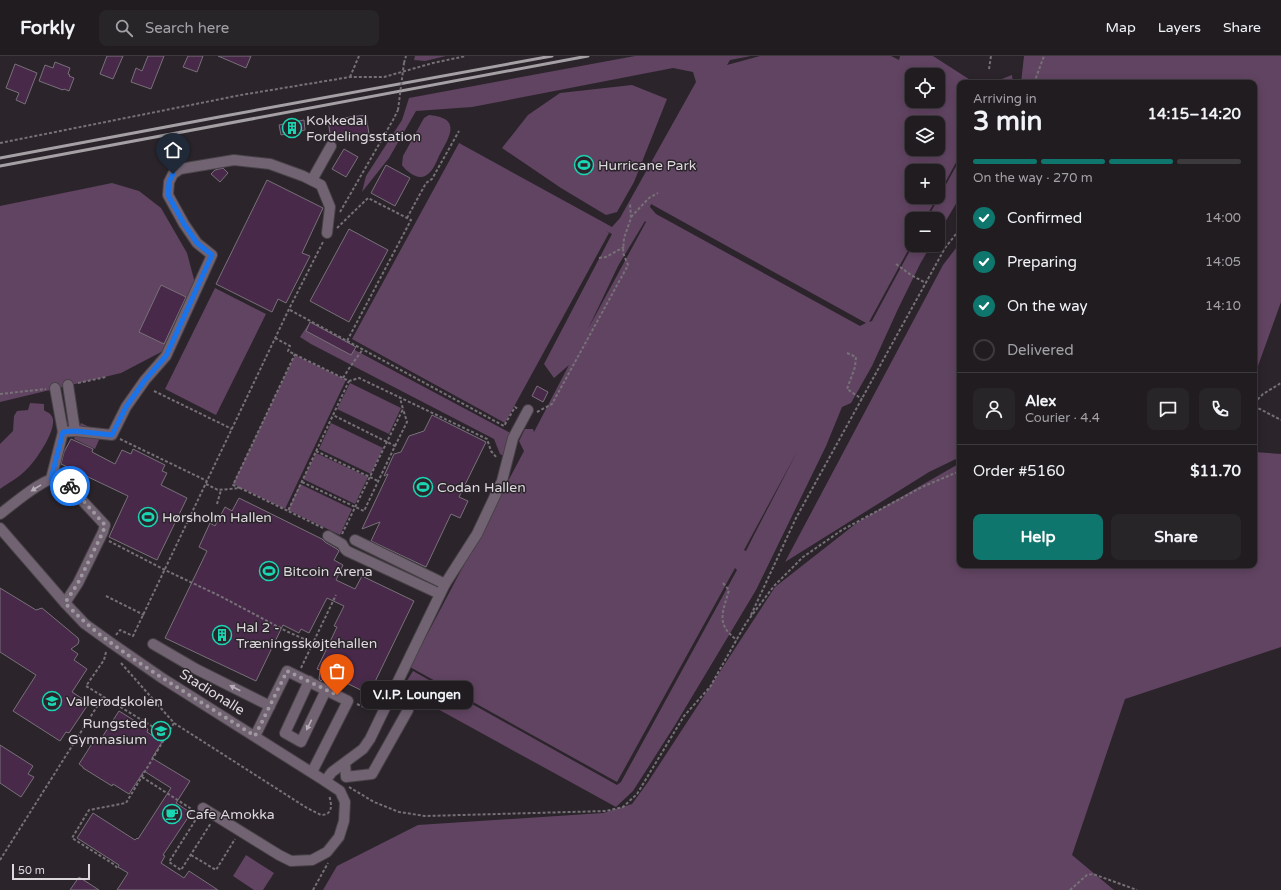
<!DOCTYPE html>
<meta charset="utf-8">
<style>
:root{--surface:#201c20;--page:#282529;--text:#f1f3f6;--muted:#a2a1a5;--line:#3d3a3e;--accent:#0f766e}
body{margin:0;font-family:"Varela Round",sans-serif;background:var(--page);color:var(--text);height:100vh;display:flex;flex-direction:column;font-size:15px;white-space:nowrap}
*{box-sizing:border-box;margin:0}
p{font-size:13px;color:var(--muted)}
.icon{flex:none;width:22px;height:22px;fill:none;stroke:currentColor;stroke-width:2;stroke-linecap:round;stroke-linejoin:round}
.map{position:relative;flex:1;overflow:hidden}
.side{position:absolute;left:957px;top:24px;width:300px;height:488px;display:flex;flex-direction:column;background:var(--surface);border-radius:8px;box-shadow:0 2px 10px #0003,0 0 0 1px var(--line)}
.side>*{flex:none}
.fabs{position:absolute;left:905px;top:12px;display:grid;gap:8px}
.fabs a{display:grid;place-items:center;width:40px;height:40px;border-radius:8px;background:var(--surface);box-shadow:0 2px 10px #0003,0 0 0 1px var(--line);font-size:20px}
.scale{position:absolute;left:12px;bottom:10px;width:78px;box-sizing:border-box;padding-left:4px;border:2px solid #dcd8dc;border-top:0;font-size:11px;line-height:14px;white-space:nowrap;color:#dcd8dc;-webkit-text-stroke:3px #2b252b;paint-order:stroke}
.pin{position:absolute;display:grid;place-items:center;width:34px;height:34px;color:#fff;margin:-41px -17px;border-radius:50% 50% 50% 0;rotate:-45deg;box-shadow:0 0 4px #0007}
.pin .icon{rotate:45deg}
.courier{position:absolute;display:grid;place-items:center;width:40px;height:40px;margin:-20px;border:3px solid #1a73e8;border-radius:50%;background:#fff;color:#222;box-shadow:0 1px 5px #0007}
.bubble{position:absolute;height:28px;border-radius:8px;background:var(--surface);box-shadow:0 2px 10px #0003,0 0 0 1px var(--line);font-size:13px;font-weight:800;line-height:28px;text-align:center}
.summary em{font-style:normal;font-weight:800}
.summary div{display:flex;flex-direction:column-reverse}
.summary{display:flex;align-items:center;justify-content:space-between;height:68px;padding:0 16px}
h1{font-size:26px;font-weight:800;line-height:30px}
.bar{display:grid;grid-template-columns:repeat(4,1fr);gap:6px 4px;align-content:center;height:48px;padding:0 16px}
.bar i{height:5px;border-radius:3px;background:var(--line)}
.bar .current{background:var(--accent)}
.bar p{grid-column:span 4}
.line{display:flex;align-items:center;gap:10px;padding:0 16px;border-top:1px solid var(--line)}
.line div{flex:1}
.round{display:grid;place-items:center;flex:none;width:42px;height:42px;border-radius:8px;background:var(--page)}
ol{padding:0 16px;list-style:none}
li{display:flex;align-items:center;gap:12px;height:44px}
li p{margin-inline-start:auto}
li .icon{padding:4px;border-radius:50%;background:var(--accent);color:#fff;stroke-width:4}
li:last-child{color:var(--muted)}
li i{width:22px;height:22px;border:2px solid var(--line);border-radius:50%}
.primary-button{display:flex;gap:8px;margin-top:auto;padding:8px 16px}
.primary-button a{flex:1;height:46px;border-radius:8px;background:var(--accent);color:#fff;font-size:16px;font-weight:800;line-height:46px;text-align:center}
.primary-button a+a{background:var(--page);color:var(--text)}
header{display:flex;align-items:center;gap:24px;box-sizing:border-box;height:56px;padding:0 20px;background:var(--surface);border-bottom:1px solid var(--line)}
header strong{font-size:19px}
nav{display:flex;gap:22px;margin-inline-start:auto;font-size:14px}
.search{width:280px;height:36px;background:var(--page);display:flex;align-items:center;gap:10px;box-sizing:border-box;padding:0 14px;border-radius:8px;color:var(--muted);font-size:15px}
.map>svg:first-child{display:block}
.green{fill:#614462;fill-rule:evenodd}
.building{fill:#48294a;stroke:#777178}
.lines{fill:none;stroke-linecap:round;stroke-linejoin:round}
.minor-casing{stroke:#474247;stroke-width:12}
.path{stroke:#767176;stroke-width:2;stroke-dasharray:3 2;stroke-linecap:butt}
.minor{stroke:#726373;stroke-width:10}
.rail{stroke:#a4a0a4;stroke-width:3}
.path-bridge{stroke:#767176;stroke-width:2;stroke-dasharray:3 2;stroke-linecap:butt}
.oneway{fill:#b7afb7}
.done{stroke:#9e999e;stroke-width:4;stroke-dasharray:0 7.2}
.route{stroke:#1a73e8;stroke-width:5}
.labels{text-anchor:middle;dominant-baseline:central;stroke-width:3;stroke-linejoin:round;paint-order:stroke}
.poi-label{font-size:14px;fill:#dcd8dc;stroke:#2b252b;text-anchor:start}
.street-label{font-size:14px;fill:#dcd8dc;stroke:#2b252b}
</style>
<header>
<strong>Forkly</strong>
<div class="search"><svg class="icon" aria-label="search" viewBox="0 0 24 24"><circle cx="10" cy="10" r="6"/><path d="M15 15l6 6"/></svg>Search here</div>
<nav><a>Map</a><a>Layers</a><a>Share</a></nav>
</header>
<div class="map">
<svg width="1281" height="834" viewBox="0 0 1281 834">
<rect width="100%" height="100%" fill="#2b252b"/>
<g class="green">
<polygon points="415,0 446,0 425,5 414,4"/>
<path d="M635,0H751L730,4L727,9L760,0H891L899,4L900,0H933L975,27H960V99L938,140V115H912V141H937L925,163H912V187L869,266L872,265L913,189H931L920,208L898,253L872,310L851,347L842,351L826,390L756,534L675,669L633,735L616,751L405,635V628L413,615L617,729L621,726L737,514L735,512L617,726L410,611L524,395L519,385L525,373H533L534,376L569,309L554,322L544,308L612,178L606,175L609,177L505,367L352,283L459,87L612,171L620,162L696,26L693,16L673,12L472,51L416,55L389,102L362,136L366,120L402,64L409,42ZM912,19H938V45H912ZM912,67H938V93H912ZM651,148L866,267L860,270L656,158L650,151ZM645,165L646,166L588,273L618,210ZM798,394L753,481L746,495L744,494Z"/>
<polygon points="1024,0 1281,0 1281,246 1254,321 1254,27 1021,27"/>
<polygon points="1012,19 1013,27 997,27 999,24"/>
<polygon points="632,29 667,43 634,126 617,156 606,159 561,132 502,92 528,59 560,37"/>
<path d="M429,59C462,62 450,80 439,100C436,107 432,117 425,120C417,124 406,115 402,109L403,100L424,62Z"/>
<polygon points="960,103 960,141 938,178 938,163 927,163"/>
<polygon points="112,127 139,135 161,152 187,197 196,231 167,293 121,317 0,346 0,150"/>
<polygon points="960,187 960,401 929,416 785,506 943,209"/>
<polygon points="215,232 266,258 216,359 165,333"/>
<polygon points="308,269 514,379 510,403 500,398 494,383 311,288 300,281"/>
<polygon points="295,299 346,324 285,453 233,428"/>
<polygon points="350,327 401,352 389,378 337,353"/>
<path d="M30,347L44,348V354C46,356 49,356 51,359C61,369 34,408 25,415C18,422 8,427 0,433V388L13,375L14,360L17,355L28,354Z"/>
<polygon points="78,364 78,373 81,367 102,377 95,393 74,383 77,375 58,368"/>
<polygon points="331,367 383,392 371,418 319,393"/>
<polygon points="1254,396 1281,398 1281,591 1125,643 1072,799 1114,834 323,834 337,810 418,769 603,757 632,748 648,726 775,531 858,466 960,407 960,509 1254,509"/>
<polygon points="316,397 368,421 355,448 303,423"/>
<polygon points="300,428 352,453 340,479 288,454"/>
<polygon points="246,799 274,817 263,834 254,834 233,820"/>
</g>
<g class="building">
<polygon points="107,0 123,0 113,23 100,18"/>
<polygon points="148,0 164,0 151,33 131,26 136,12 142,15"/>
<polygon points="188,0 203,0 197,16 183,11"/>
<polygon points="218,0 251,0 246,12"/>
<polygon points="55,6 70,12 68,18 70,19 69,20 74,22 69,35 64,33 63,34 39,25 45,9 53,12"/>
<polygon points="15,8 37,17 25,48 16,44 19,37 6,32"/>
<polygon points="366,59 369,78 331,84 328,64"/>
<polygon points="304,64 305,74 281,79 279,69"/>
<polygon points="344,93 358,101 346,121 332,113"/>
<polygon points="386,109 410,122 395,150 371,137"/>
<polygon points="223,112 228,117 220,126 211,118 215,114"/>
<polygon points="267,124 323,152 302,197 310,200 286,247 278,243 272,256 216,228"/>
<polygon points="349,173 388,194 349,266 310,245"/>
<polygon points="161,229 186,241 164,288 139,276"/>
<polygon points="310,266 356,291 351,299 306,275"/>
<polygon points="537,330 548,336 543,346 532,340"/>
<polygon points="432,359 486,386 459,441 468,445 460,462 451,458 426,511 371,485 380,466 362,473 388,418 384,420 394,398 401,396 409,380 424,375"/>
<polygon points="71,383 93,393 92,396 115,408 122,394 131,398 133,393 165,409 162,415 167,417 161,429 187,442 157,504 109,481 128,440 61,408 64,396"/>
<polygon points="239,442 322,483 325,486 337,493 339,495 334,504 343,509 336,524 355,533 362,520 414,545 369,638 328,618 321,625 319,623 320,614 317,613 337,571 334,570 344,550 327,542 309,577 301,573 299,577 283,569 256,625 165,582 207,495 199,491 210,467 215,470 225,451 232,455"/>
<polygon points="0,532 36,554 42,552 78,582 79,585 78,588 71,593 78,598 74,604 87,613 72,636 89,647 69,677 66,676 60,685 13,655 36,619 0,596"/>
<polygon points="119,655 148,673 147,676 162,686 152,702 190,725 176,747 191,757 163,799 165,800 161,807 184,822 189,815 218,834 117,834 128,817 118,811 119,809 77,782 93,757 135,784 137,782 138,783 171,732 144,715 129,738 113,728 112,730 83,712 83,711 79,708 95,683 99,686"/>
<polygon points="0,689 33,710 28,718 34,721 21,741 0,727"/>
<polygon points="79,821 99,834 70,834"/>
</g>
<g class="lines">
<defs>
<g id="minor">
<polyline points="312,124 331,90"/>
<polyline points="68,329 75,375"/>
<polyline points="55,332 63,376"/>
<polyline points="51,423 63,376 75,375 112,379 126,351 145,324 166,300 212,199 197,187 184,168 168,139 169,126 173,118 180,113 234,104 270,108 303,120 321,129 330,151 327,177"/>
<path d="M0,458C12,449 39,426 52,423C57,422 60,423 64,425L105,469L103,476L78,527L65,547"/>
<polyline points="0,472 65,547 85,568 110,586 162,622 325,725 340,735 345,746 344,765 339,781 327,796 312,804 291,805 279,799 203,752"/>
<polyline points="328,480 342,488 345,493 347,495 440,538"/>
<polyline points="445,528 477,478 502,425 513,382 528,354"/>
<polyline points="153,588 196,613 270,650"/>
<polyline points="309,625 285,677 301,686 326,634"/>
<polyline points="255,680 287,615 348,645 312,716"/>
<polyline points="345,707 346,721 372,718 408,654 408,645"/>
<polyline points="325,725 332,716 363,693 370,683 445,528 355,484"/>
</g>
</defs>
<use href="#minor" class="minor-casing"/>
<g class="path">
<polyline points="404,7 406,0"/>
<polyline points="989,13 991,0"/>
<polyline points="350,21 359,0"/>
<polyline points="1034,27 1044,0"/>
<polyline points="0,87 241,39 350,21 384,21 433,7 466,0"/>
<polyline points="340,156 393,64 398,54"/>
<polyline points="631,161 649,142 658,137"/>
<polyline points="407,162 426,127 432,123 459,75"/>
<polyline points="337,172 368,142 411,164 347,285"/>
<polyline points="599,202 606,201 624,191"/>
<polyline points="896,208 911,219 926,227"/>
<polyline points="290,254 504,370 515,351 518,353"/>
<polyline points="275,282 290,290 288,295 349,325 359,322 487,383 491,395 497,402"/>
<polyline points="847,297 856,301 855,311 847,333 862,343"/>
<polyline points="343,322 350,311 363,293"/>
<polyline points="78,327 106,321"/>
<polyline points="154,335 232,373"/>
<polyline points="0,338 46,333"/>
<polyline points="1254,347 1263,338 1281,327"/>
<polyline points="1254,350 1281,364"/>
<polyline points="537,356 552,348 627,211 628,209 623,197 624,182 631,162 630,147"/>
<polyline points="120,383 207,425"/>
<polyline points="395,390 407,366 403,353"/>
<polyline points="316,395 378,425"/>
<polyline points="302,426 364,455 395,390 333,359"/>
<polyline points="206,428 218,434 240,432 288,455"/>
<polyline points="240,432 233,429 295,298"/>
<polyline points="217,448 221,434"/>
<polyline points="323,472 288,455 349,325"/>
<polyline points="342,478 403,353 400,342"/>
<polyline points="109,485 165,514 220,540 286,575 313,587"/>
<path d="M723,527L729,534C723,556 715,568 737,584"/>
<polyline points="106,540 144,559"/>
<polyline points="751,559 796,462 945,192 960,173"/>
<polyline points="116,579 120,574 133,580 289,253 323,186"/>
<polyline points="106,596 104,604 86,630 168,680"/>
<path d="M121,607L174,667L307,752L321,759C333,759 332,749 329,739"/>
<polyline points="301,612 336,539"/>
<path d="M357,648C363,651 368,653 375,651"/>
<polyline points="142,721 193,754"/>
<polyline points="349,731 374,746 399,756 425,760 606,755 623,751 637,738 684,660 710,631 746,567 774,530 803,501 842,474 922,431 960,415"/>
<polyline points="198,760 169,806 181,814 211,767"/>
<polyline points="191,799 216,814 235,783"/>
<polyline points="0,804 103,641"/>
<polyline points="117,812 115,809 72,782 89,754 126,747 174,667"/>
<polyline points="313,834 328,807"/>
<polyline points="1070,834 1087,819 1093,818 1137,834"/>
</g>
<use href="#minor" class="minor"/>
<g class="rail">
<polyline points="0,102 219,61 552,0"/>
<polyline points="0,110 588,0"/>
</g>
<polyline class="path-bridge" points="398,54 404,7"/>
</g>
<defs><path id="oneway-solid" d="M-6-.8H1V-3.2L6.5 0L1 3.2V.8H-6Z"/></defs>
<g class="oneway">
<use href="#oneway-solid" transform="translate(36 432) rotate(148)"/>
<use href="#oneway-solid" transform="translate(235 632) rotate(-153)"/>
<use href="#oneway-solid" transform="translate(309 669) rotate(116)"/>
</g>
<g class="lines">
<path class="done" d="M70,430L105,469L103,476L78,527L65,547C89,572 113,589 141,608C179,633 217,656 255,680L287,615L337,639"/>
<path class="route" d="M70,430C64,424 60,422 51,423L63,376L75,375L112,379L126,351L145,324L166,300L212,199L197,187L184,168L168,139L169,126L173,118"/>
</g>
<defs>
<symbol id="building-ring" viewBox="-11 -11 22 22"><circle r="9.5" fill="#2b252b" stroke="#1ad5b2" stroke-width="1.5"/><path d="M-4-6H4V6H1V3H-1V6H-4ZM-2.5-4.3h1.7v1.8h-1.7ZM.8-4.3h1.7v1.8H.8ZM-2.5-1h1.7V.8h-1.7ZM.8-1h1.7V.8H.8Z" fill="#1ad5b2"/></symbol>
<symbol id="stadium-ring" viewBox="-11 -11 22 22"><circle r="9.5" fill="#2b252b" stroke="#1ad5b2" stroke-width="1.5"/><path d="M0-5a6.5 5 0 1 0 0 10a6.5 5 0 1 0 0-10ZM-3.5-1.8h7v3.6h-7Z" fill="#1ad5b2"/></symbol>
<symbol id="school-ring" viewBox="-11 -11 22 22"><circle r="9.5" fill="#2b252b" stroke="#1ad5b2" stroke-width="1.5"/><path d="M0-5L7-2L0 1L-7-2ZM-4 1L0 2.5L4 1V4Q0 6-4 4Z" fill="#1ad5b2"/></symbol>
<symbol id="cafe-ring" viewBox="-11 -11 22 22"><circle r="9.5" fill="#2b252b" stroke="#1ad5b2" stroke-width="1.5"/><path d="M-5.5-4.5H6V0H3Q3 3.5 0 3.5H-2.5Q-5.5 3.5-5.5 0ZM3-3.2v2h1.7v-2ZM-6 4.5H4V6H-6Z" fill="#1ad5b2"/></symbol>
</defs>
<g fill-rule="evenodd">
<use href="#building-ring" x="281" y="61" width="22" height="22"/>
<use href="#stadium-ring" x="573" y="98" width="22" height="22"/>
<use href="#stadium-ring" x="412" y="420" width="22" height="22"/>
<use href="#stadium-ring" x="137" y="450" width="22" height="22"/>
<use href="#stadium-ring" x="258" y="504" width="22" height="22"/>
<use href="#building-ring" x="211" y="568" width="22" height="22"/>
<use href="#school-ring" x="41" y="634" width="22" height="22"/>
<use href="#school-ring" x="150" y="664" width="22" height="22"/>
<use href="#cafe-ring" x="161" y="747" width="22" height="22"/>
</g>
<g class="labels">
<g class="poi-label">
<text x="306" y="64">Kokkedal<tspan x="306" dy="16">Fordelingsstation</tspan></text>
<text x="598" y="109">Hurricane Park</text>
<text x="437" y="431">Codan Hallen</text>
<text x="162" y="461">Hørsholm Hallen</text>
<text x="283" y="515">Bitcoin Arena</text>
<text x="236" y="571">Hal 2 -<tspan x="236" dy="16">Træningsskøjtehallen</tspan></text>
<text x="66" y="645">Vallerødskolen</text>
<text x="147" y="667" text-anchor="end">Rungsted<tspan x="147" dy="16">Gymnasium</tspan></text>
<text x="186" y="758">Cafe Amokka</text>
</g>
<g class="street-label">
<text transform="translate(212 636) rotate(32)">Stadionalle</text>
</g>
</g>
</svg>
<div class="fabs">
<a><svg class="icon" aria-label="locate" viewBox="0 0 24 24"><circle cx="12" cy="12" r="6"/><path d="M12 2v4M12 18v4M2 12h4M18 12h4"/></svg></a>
<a><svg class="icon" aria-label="layers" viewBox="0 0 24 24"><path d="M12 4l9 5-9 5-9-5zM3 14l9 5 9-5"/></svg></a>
<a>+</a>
<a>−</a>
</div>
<div class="scale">50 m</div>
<div class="pin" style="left:337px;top:639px;background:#ea580c"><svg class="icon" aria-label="bag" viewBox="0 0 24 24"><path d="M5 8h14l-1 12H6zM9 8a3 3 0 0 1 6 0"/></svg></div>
<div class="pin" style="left:173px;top:118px;background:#1f2937"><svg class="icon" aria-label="home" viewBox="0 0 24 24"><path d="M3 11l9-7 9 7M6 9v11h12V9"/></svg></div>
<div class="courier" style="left:70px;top:430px"><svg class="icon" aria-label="bike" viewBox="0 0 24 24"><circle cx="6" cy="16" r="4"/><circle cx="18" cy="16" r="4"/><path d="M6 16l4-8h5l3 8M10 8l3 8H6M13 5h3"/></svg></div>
<div class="bubble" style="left:361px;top:625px;width:112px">V.I.P. Loungen</div>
<section class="side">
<div class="summary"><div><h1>3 min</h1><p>Arriving in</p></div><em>14:15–14:20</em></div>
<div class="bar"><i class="current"></i><i class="current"></i><i class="current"></i><i></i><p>On the way · 270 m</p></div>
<ol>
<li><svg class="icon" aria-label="check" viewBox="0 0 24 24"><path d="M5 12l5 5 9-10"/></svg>Confirmed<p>14:00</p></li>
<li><svg class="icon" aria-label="check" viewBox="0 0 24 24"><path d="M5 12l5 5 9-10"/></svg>Preparing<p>14:05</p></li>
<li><svg class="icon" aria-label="check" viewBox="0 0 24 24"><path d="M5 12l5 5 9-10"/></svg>On the way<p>14:10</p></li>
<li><i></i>Delivered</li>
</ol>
<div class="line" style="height:72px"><a class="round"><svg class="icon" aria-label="person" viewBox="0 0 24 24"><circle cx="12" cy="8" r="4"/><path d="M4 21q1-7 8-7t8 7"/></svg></a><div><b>Alex</b><p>Courier · 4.4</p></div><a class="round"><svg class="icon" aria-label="chat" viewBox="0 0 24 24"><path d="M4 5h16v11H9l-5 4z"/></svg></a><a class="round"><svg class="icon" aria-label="phone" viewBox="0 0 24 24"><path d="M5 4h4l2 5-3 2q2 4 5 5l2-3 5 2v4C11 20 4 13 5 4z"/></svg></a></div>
<div class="line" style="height:52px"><div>Order #5160</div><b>$11.70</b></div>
<div class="primary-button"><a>Help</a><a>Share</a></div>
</section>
</div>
